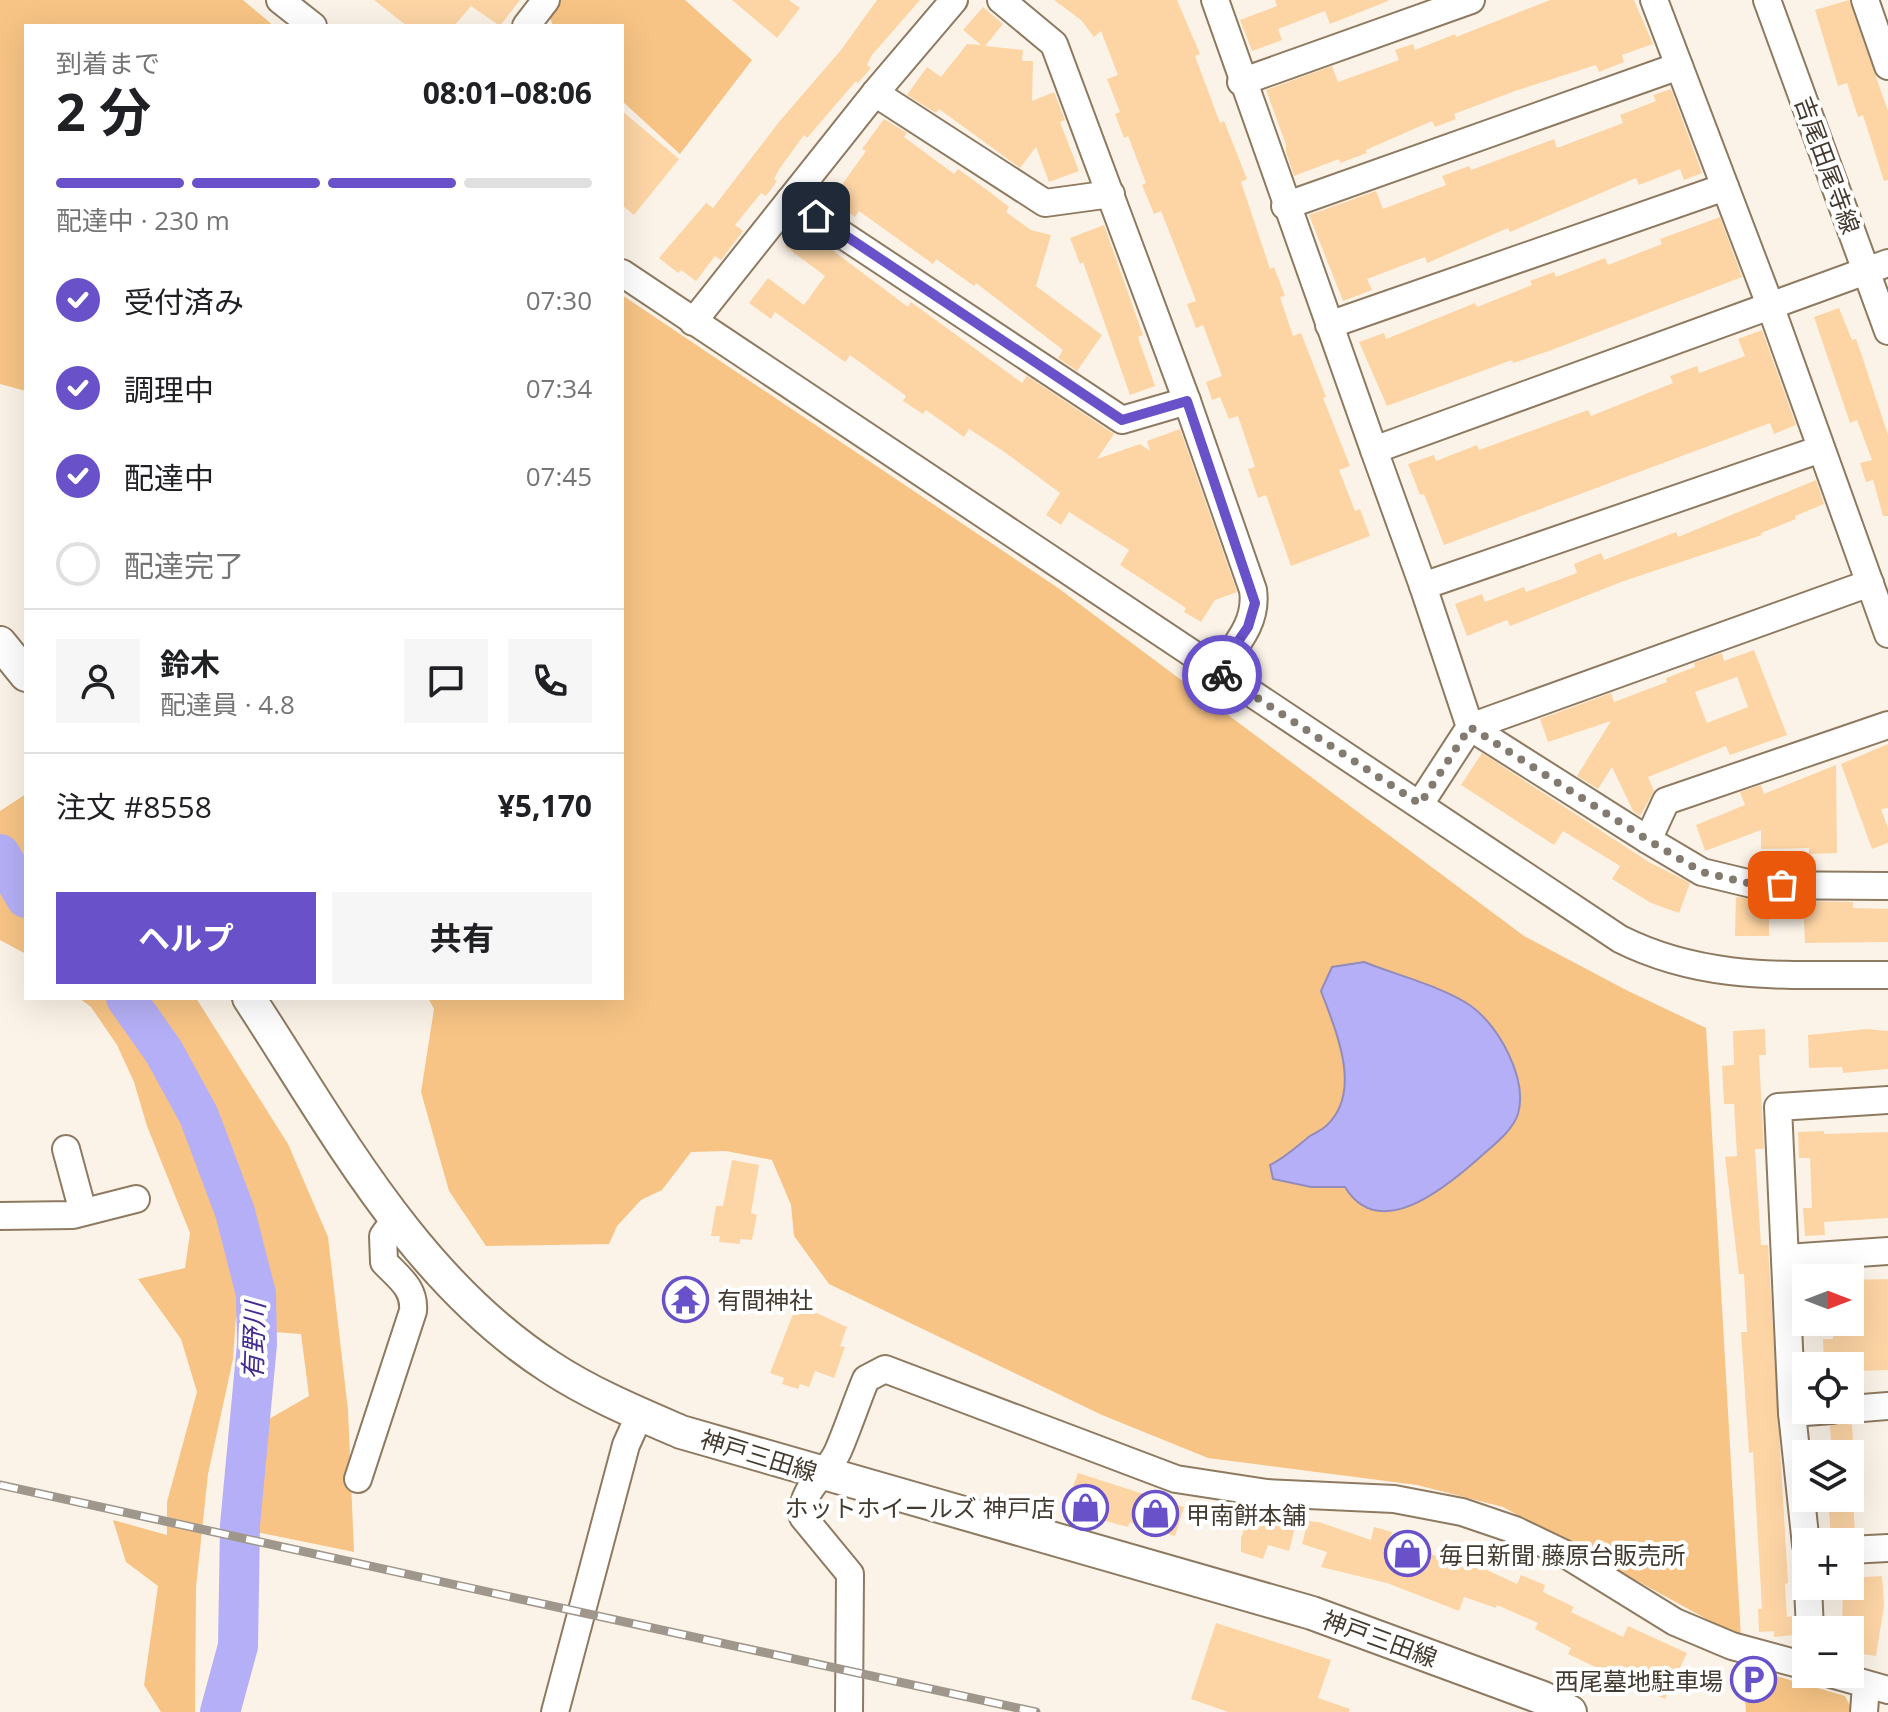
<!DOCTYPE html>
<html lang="ja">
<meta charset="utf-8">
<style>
:root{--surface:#fff;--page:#f6f6f6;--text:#202124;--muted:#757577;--line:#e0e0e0;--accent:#6951ca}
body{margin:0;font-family:"Open Sans","Noto Sans JP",sans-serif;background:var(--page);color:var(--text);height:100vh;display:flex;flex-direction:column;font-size:30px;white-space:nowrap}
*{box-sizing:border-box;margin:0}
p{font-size:26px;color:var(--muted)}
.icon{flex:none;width:44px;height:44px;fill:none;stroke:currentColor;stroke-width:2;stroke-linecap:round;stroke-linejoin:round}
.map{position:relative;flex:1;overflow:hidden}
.panel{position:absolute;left:24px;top:24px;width:600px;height:976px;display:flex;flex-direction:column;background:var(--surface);border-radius:0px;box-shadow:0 8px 32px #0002}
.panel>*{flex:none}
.needle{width:52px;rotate:90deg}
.fabs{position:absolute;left:1792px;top:1264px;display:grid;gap:16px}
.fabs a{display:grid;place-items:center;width:72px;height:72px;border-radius:0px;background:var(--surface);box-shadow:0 8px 32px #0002;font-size:40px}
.pin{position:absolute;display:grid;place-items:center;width:68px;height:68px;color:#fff;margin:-34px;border-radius:16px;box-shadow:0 4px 12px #0006}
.courier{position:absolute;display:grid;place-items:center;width:80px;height:80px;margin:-40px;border:6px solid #6951ca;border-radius:50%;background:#fff;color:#222;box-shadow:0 2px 10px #0007}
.overview em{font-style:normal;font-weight:700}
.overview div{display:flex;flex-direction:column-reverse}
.overview{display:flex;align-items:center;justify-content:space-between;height:136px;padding:0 32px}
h1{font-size:52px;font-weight:700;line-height:60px}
.bar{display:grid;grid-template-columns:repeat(4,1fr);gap:12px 8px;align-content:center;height:96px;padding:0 32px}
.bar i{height:10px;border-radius:6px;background:var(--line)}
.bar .selected{background:var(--accent)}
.bar p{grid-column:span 4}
.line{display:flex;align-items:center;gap:20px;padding:0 32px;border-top:2px solid var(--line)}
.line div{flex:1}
.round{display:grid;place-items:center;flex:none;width:84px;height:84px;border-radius:0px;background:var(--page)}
ol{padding:0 32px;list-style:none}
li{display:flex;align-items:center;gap:24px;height:88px}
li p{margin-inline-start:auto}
li .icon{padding:8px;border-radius:50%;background:var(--accent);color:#fff;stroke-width:4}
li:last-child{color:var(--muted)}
li i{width:44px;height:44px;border:4px solid var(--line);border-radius:50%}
.primary-button{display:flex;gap:16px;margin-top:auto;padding:16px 32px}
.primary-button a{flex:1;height:92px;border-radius:0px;background:var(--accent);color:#fff;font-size:32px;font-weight:700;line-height:92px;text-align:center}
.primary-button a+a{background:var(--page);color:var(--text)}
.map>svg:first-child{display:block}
.green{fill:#f7c485}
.water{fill:#b5aff7;stroke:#938cbb;stroke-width:2}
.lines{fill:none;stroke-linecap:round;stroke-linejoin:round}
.river{stroke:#b5aff7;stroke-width:40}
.building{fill:#fdd5a5;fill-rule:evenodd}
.minor-casing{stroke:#8e7a61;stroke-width:30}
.major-casing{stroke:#8e7a61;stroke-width:36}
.minor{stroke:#fff;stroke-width:26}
.major{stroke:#fff;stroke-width:32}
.rail-casing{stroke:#a0978c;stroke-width:9}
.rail{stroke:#fff;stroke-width:6;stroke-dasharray:18;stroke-linecap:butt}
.done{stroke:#847b70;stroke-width:8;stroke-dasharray:0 14.4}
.route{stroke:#6951ca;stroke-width:10}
.labels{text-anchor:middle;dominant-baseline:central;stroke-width:8;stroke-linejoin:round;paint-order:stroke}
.street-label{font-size:24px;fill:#443b30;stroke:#fff}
.poi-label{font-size:24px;fill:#443b30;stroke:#fff;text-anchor:start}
.water-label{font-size:26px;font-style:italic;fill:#442b91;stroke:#fff}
</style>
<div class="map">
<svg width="1888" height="1712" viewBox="0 0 1888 1712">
<rect width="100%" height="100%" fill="#fcf3e8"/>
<g class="green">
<polygon points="0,0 243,0 274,26 26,26 26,391 0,384"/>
<polygon points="560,0 685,0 752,60 680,154 622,101 622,26 553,26 549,15"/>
<polygon points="622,295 1058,588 1524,936 1628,991 1706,1028 1741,1638 1503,1507 1417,1485 1208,1458 1102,1415 829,1284 794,1236 791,1205 772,1160 726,1151 691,1152 662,1190 641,1200 617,1226 609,1244 486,1246 449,1191 421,1092 434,1009 428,998 622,998"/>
<polygon points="26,794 26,954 0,940 0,811"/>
<polygon points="79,998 196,998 288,1144 328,1237 348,1410 354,1552 252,1531 252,1496 269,1419 309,1396 301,1334 274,1332 236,1317 233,1359 208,1474 196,1587 195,1712 161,1712 144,1685 158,1586 126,1562 113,1520 167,1535 167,1502 197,1392 181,1339 138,1279 185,1268 190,1233 147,1126 134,1082 117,1045 91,1007"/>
<polygon points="1769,1674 1845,1696 1853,1712 1746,1712 1744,1686 1769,1691"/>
</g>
<path class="water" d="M1364,962C1396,975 1444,987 1471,1006C1499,1026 1528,1079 1518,1114C1512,1132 1492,1146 1478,1159C1445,1188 1379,1243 1345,1187H1311L1273,1179L1270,1165C1286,1157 1296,1147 1310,1136C1315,1133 1322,1130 1326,1126C1364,1092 1335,1029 1321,991L1332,967Z"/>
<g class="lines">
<g class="river">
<polyline points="0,854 26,898"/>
<polyline points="126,998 164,1052 199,1116 235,1212 256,1294 257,1344 240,1525 238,1646 220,1712"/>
</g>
</g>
<g class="building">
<polygon points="374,0 520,0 500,26 471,6 454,26 407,26"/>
<polygon points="732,0 789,0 800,8 777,38"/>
<polygon points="877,0 920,0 872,55 867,65 871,68 858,83 856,81 807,138 804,135 780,168 774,179 777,181 766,196 761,193 735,225 743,231 721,260 715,256 696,281 681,270 678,273 659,258 706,203 713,208 779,122 841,50"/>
<polygon points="1054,0 1177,0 1200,54 1195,56 1220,123 1224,121 1247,179 1241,182 1270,269 1274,267 1285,296 1280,297 1293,336 1301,333 1326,397 1323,398 1350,466 1339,470 1355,511 1360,509 1370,536 1291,566 1266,495 1258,498 1248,469 1255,467 1238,416 1229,419 1220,397 1212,400 1206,382 1222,376 1203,325 1196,328 1187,304 1196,301 1174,244 1161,211 1154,214 1142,185 1146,183 1128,136 1124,138 1115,114 1120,112 1107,79 1118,75 1101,31 1094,37 1081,20"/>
<polygon points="1275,0 1388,0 1388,1 1330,24 1325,11 1278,29 1282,40 1252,51 1240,20 1277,6"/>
<polygon points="1550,0 1634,0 1653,44 1622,55 1624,62 1599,72 1596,65 1515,91 1454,114 1456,119 1435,127 1432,121 1366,150 1367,153 1340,163 1339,159 1294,176 1286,152 1286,145 1266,90 1332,66 1338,82 1399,60 1395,50 1413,44 1415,50 1455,34 1456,37"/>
<polygon points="1849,0 1888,111 1888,180 1884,181 1863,115 1858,117 1847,83 1838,86 1815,10"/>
<polygon points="983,7 1003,24 985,46 1023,50 1022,61 1033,61 1032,101 1054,92 1065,120 1060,122 1079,171 1049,182 1036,147 1020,168 939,109 936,113 907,95 927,67 941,77 967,44 981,45 963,30"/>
<polygon points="1671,89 1702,173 1684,180 1680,169 1639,185 1636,178 1510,232 1508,228 1427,263 1425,257 1367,279 1372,290 1343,301 1309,215 1376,191 1383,209 1446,185 1442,176 1469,166 1471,170 1554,139 1557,148 1623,123 1620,115 1656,101 1653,95"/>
<polygon points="622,111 679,159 634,215 622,205"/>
<polygon points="884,119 907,133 904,137 954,174 958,169 987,190 1009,207 1006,212 1031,230 1051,235 1036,286 1102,335 1077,371 1058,358 1063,350 976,283 974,286 936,259 933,264 859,211 855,217 831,200 866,151 862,149"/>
<polygon points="1720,217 1742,277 1549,351 1513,363 1512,360 1387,406 1359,342 1384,333 1386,339 1475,303 1477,307 1532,285 1530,281 1554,272 1556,277 1605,258 1608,265 1662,244 1660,239"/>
<polygon points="1104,225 1143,335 1138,337 1155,386 1130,395 1083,262 1080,264 1070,238"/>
<polygon points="800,226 908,307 911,302 1022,383 1027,376 1114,434 1097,459 1140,444 1150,451 1147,441 1180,429 1237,592 1215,600 1201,622 1184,612 1186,608 1120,565 1129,550 1069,512 1061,525 1046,515 1060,493 1003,451 969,429 964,437 926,410 923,414 903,401 906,396 850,355 845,362 775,312 771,319 749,303 768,278 804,305 825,276 785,246"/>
<polygon points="1839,308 1852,340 1856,339 1863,359 1888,435 1888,516 1883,516 1873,480 1866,482 1860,463 1872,460 1857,420 1850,423 1814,317"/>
<polygon points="1762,330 1796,425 1774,434 1770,423 1444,545 1424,494 1420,495 1408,464 1434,455 1436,461 1477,445 1479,450 1588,410 1591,416 1673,383 1670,376 1697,366 1699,373 1745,356 1738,339"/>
<polygon points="1816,480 1824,504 1795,516 1796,519 1761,533 1762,535 1621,582 1510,626 1507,620 1467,636 1455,604 1482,594 1485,602 1524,587 1526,592 1577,573 1574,564 1601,553 1604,560 1676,532 1678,537"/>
<path d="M1754,650L1787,735L1730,755L1726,746L1648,777L1654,791L1640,816L1633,811L1612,767L1598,789L1577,776L1611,721L1548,742L1540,719L1611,693L1614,702L1667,682L1666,678L1695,667L1694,663L1722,653L1724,661ZM1737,677L1748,707L1707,723L1695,692Z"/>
<polygon points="1888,744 1888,808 1881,809 1888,828 1888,843 1872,849 1841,764"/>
<polygon points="1482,753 1649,862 1690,883 1679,913 1651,903 1612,879 1620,866 1563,831 1554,845 1461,785"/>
<polygon points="1836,765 1837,853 1809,854 1809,848 1761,849 1761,830 1705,851 1696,825 1745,805 1740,792 1761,785 1764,794"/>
<polygon points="1736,897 1769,901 1769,936 1735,936"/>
<polygon points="1803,901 1853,902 1853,908 1888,909 1888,942 1805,943"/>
<polygon points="1765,1029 1766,1055 1759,1055 1764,1149 1755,1149 1761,1245 1768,1245 1788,1583 1785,1584 1787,1617 1793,1616 1795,1635 1774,1637 1774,1631 1759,1632 1758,1609 1762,1609 1753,1452 1749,1453 1741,1332 1747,1332 1744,1274 1739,1274 1725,1157 1737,1156 1734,1104 1724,1104 1722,1066 1734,1065 1733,1031"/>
<polygon points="1867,1029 1888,1031 1888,1069 1843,1073 1842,1067 1809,1068 1808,1035"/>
<polygon points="1824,1131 1824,1134 1888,1132 1888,1218 1824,1222 1825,1235 1805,1236 1803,1208 1812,1208 1810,1158 1799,1158 1798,1132"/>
<polygon points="732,1160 759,1165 751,1213 757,1215 752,1240 740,1239 740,1244 719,1242 720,1236 711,1236 716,1206 723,1206"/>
<polygon points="1888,1279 1888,1370 1861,1371 1860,1366 1824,1364 1823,1339 1833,1339 1833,1331 1852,1330 1850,1280"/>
<polygon points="797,1304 847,1327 840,1346 845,1347 834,1378 815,1371 809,1387 800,1384 798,1389 782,1384 784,1378 770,1373"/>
<polygon points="1842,1422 1852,1425 1854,1454 1832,1454 1830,1426"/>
<polygon points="1078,1473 1184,1507 1175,1536 1130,1522 1128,1527 1064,1510"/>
<polygon points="1828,1498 1853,1498 1855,1534 1831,1537"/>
<polygon points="1248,1518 1295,1528 1289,1551 1268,1545 1263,1559 1241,1552 1241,1538"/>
<polygon points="1308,1521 1319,1522 1371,1540 1374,1527 1392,1532 1390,1539 1458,1564 1461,1558 1517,1584 1521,1575 1545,1585 1543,1592 1574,1607 1571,1612 1623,1637 1628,1626 1687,1653 1665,1699 1605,1674 1606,1672 1568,1654 1571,1648 1535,1629 1538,1623 1497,1605 1496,1608 1464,1597 1459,1611 1387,1583 1321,1567 1327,1552 1302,1544"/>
<polygon points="1882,1576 1884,1606 1876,1656 1850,1652 1850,1630 1842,1630 1843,1586 1850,1586 1850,1578"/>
<polygon points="1216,1623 1331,1660 1318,1698 1350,1709 1349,1712 1228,1712 1191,1699"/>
</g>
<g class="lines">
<defs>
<g id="minor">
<polyline points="280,0 313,26"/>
<path d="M1001,0L1054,44L1187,401L1253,590C1258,623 1235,646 1217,672"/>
<polyline points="1215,0 1374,450"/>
<polyline points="1654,0 1770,305 1888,634"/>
<polyline points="1767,0 1888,331"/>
<polyline points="1865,0 1888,66"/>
<polyline points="526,26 546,0"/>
<polyline points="1241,82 1471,0"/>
<polyline points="875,93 1045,203 1111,194"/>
<polyline points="790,200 1122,420 1187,401"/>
<polyline points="1285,206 1679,66"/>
<path d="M622,273L1620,939C1708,983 1793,974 1888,975"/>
<polyline points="693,322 875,93 954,0"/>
<polyline points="1329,325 1725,187"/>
<polyline points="1423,586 1821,449"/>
<polyline points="1470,727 1648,840 1702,872 1756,885 1888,886"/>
<polyline points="1470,727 1870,583"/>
<polyline points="1420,804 1470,727 1423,586 1374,450 1888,263"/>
<polyline points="1648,840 1666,801 1888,725"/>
<polyline points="66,1149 83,1212"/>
<polyline points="0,1216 73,1215 136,1199"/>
<polyline points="1787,1258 1888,1251"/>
<polyline points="1850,1409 1888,1406"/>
<polyline points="1792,1413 1832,1410"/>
<path d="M358,1479L413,1311C415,1288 399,1278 384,1262L383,1236L396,1218"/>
<polyline points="1806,1545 1792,1413 1778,1107 1888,1100"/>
<polyline points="1850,1550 1888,1548"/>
<polyline points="1808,1586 1810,1630"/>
<polyline points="1831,1674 1888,1690"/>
<polyline points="555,1712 626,1445 640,1414"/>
<path d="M849,1712L850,1574L803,1517C801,1486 827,1476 838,1451C848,1428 856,1403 866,1379L885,1369L1176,1479L1267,1493L1394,1499L1462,1512L1515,1530L1565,1554L1675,1622L1732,1646L1806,1666"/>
<polyline points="1864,1712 1866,1685"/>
</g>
<g id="major">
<polyline points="0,643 26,675"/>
<path d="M249,998C336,1131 414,1279 550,1367C591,1394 637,1413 681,1432L1312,1613L1543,1698L1570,1712"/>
</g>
</defs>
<use href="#minor" class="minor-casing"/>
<use href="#major" class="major-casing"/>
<use href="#minor" class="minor"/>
<use href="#major" class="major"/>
<defs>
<polyline id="rail" points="0,1485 1036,1712"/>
</defs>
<use href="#rail" class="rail-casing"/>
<use href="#rail" class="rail"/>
</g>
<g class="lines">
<polyline class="done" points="1222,675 1420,804 1470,727 1648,840 1702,872 1756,885 1782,885"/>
<polyline class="route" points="816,216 1122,420 1187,401 1255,603 1248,627 1217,672 1222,675"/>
</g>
<defs>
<symbol id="temple-ring" viewBox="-11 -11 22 22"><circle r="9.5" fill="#fff" stroke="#6951ca" stroke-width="1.5"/><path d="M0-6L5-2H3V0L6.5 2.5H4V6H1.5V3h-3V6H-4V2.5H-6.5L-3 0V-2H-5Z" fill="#6951ca"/></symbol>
<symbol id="shop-ring" viewBox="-11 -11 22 22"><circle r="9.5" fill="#fff" stroke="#6951ca" stroke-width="1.5"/><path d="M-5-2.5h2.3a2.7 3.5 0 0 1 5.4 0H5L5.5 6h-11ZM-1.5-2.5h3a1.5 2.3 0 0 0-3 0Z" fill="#6951ca"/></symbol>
<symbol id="parking-ring" viewBox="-11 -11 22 22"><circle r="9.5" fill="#fff" stroke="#6951ca" stroke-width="1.5"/><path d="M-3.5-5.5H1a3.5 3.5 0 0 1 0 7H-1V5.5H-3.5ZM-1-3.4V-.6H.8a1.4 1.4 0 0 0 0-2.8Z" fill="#6951ca"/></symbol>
</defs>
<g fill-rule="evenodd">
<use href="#temple-ring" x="660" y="1274" width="51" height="51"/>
<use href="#shop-ring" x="1060" y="1482" width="51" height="51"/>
<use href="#shop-ring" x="1130" y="1488" width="51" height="51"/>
<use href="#shop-ring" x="1382" y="1528" width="51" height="51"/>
<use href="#parking-ring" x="1728" y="1654" width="51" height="51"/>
</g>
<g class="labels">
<g class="street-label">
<text transform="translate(1828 165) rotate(70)">吉尾田尾寺線</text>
<text transform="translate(759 1455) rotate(17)">神戸三田線</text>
<text transform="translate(1380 1638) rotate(20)">神戸三田線</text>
</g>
<g class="poi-label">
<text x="717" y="1299">有間神社</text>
<text x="1055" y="1507" text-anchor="end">ホットホイールズ 神戸店</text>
<text x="1186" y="1514">甲南餅本舗</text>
<text x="1439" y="1554">毎日新聞 藤原台販売所</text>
<text x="1723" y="1680" text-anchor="end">西尾墓地駐車場</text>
</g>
<g class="water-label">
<text transform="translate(253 1341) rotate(-88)">有野川</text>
</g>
</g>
</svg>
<div class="fabs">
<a><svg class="needle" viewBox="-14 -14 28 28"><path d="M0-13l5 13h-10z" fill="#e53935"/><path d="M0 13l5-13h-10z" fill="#757577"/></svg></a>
<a><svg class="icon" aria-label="locate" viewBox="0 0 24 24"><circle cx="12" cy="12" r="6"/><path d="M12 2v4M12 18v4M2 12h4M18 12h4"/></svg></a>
<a><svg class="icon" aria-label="layers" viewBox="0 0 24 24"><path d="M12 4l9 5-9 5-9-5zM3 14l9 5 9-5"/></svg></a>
<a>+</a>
<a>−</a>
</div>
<div class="pin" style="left:1782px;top:885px;background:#ea580c"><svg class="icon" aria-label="bag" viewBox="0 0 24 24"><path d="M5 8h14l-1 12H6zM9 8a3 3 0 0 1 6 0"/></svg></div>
<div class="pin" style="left:816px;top:216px;background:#1f2937"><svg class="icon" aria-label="home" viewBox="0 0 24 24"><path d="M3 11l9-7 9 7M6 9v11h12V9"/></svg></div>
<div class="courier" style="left:1222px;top:675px"><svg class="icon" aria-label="bike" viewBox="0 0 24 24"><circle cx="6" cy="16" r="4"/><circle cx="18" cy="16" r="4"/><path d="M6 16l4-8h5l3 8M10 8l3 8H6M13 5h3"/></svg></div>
<section class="panel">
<div class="overview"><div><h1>2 分</h1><p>到着まで</p></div><em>08:01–08:06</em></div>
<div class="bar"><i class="selected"></i><i class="selected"></i><i class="selected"></i><i></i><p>配達中 · 230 m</p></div>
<ol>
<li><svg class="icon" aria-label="check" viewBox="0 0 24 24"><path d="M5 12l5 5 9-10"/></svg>受付済み<p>07:30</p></li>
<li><svg class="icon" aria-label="check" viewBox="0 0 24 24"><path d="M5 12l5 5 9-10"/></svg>調理中<p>07:34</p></li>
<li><svg class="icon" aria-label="check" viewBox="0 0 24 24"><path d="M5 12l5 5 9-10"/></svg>配達中<p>07:45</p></li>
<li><i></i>配達完了</li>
</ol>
<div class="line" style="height:144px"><a class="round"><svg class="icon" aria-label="person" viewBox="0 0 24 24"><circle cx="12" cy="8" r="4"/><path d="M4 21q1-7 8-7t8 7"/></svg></a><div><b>鈴木</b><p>配達員 · 4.8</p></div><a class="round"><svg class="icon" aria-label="chat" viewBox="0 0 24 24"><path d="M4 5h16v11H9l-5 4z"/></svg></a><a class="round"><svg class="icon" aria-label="phone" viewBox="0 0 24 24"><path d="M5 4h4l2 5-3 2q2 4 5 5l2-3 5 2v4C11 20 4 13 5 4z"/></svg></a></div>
<div class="line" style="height:104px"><div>注文 #8558</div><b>¥5,170</b></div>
<div class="primary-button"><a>ヘルプ</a><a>共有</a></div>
</section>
</div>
